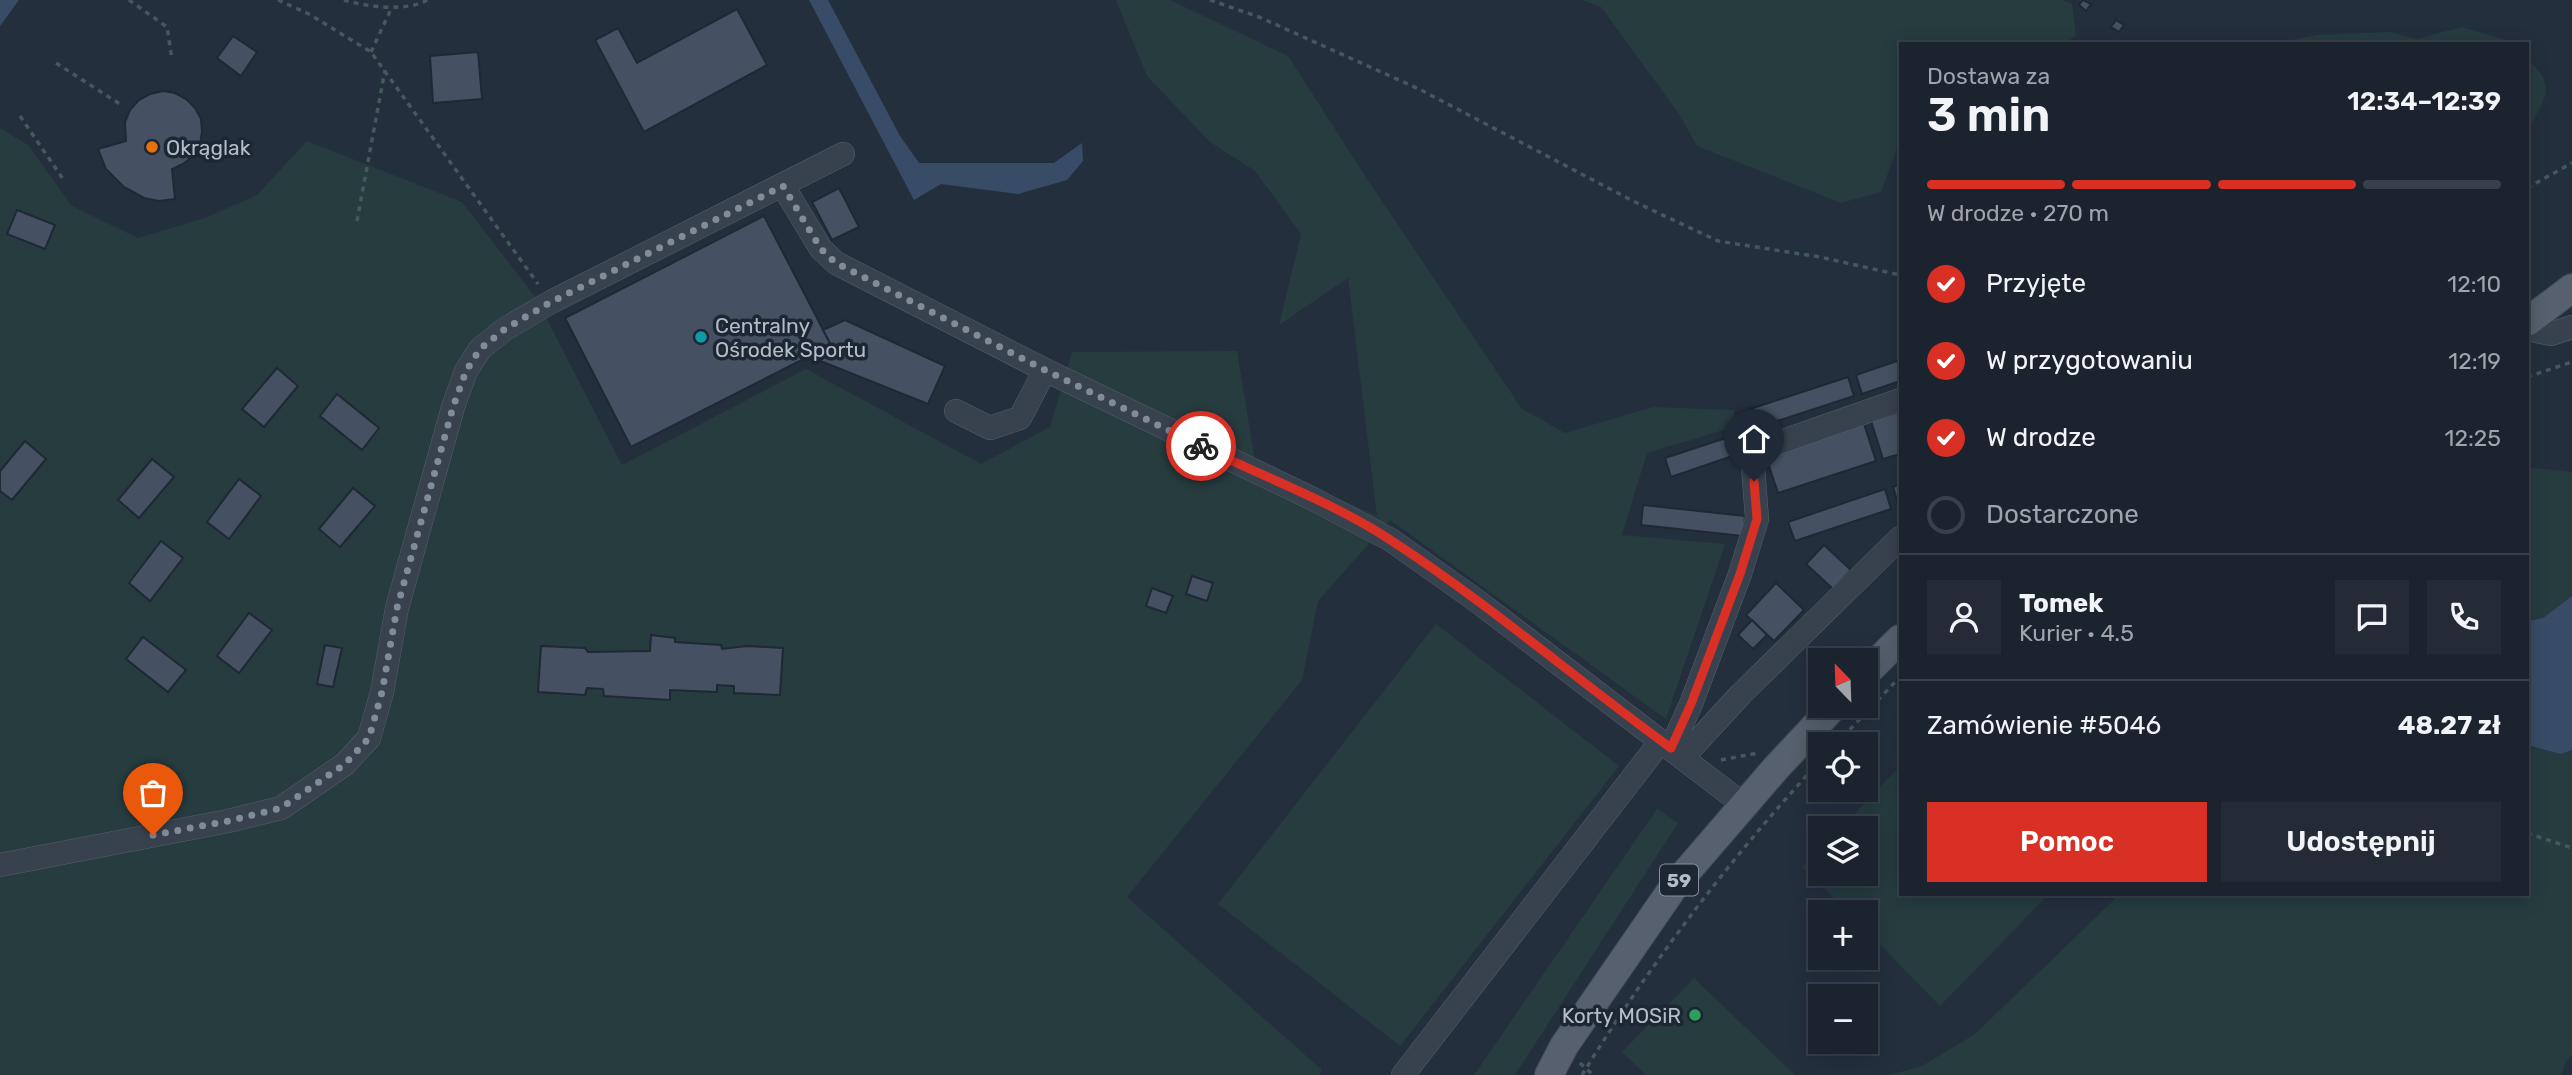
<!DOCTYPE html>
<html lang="pl">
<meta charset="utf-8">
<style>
:root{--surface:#1b232e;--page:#242b36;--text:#f1f3f6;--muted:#a0a4aa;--line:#39404a;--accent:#d93025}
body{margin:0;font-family:Rubik,sans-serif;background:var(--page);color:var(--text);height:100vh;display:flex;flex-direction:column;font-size:26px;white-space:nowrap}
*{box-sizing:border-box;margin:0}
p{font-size:23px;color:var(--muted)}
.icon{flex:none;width:38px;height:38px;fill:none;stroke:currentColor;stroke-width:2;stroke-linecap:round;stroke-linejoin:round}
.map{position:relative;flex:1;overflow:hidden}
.details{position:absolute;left:1899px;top:42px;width:630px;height:854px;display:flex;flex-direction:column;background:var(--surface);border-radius:0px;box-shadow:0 4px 18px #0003,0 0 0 2px var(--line)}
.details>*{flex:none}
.needle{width:46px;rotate:337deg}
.buttons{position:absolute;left:1808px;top:648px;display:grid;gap:14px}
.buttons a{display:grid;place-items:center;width:70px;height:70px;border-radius:0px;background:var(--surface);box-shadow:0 4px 18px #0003,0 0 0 2px var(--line);font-size:35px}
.pin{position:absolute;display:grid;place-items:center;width:60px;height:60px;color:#fff;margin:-72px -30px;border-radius:50% 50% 50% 0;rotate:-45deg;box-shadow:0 0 7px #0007}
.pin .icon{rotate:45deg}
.courier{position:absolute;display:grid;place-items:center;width:70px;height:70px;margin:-35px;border:5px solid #d93025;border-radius:50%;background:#fff;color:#222;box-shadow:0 2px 9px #0007}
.headline em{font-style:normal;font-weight:600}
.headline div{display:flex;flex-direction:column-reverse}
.headline{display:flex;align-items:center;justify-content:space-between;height:119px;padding:0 28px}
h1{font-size:46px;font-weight:600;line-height:52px}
.bar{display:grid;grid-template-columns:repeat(4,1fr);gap:10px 7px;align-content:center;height:84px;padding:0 28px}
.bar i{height:9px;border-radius:5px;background:var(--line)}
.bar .on{background:var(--accent)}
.bar p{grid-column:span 4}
.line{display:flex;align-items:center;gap:18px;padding:0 28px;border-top:2px solid var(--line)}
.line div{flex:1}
.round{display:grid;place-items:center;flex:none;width:74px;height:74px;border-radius:0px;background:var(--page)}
ol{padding:0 28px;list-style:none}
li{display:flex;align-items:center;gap:21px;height:77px}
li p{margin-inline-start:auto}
li .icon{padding:7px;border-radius:50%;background:var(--accent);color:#fff;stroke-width:4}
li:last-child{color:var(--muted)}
li i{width:38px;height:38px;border:4px solid var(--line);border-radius:50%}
.primary-button{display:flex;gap:14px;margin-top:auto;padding:14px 28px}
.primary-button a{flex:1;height:80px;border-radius:0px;background:var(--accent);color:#fff;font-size:28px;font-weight:600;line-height:80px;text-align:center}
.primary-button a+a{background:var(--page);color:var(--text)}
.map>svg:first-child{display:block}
.green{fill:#263c3f}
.water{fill:#394c67}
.building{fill:#455162;stroke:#1f2835;stroke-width:2}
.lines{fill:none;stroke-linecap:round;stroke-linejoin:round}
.minor-casing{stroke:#565f6c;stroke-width:24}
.major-casing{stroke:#414a57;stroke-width:30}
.path{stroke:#44595c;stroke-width:3.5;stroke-dasharray:5 5;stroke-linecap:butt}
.minor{stroke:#38414e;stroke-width:23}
.major{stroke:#56606e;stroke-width:28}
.done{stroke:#828b98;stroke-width:7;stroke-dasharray:0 12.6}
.route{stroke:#d93025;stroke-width:9}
.food-dot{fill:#e8710a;stroke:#1d2633;stroke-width:2.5}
.culture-dot{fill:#0f9aa8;stroke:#1d2633;stroke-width:2.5}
.leisure-dot{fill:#2e9e5b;stroke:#1d2633;stroke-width:2.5}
.labels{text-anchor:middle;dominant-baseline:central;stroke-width:7;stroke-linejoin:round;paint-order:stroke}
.shield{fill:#1d2633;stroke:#878f9c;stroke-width:2}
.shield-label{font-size:19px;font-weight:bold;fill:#b4bcc9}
.poi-label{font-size:21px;fill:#b4bcc9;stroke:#1d2633;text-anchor:start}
</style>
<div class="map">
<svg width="2572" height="1075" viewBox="0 0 2572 1075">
<rect width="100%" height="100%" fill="#242f3e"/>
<g class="green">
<polygon points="1116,0 1170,0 1288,56 1371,185 1522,409 1565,433 1653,407 1734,410 1737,426 1647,453 1622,535 1725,544 1666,719 1390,520 1318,601 1302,680 1127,897 1322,1070 1319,1075 0,1075 0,128 28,145 72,206 138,238 205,218 257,195 307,141 462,202 536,298 622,465 806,369 981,464 1050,427 1072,352 1237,351 1255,461 1377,516 1348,278 1279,325 1301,234 1255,171 1210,142 1147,76"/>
<polygon points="1582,0 2062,0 2072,4 2076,36 2062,44 1900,44 1900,141 1881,192 1841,203 1697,146 1679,114 1601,7"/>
<polygon points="2462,27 2506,40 2510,44 2287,44 2291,40 2317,35 2389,32 2417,39"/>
<path d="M2527,59C2566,93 2533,105 2527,139Z"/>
<polygon points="2527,467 2572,472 2572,596 2543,618 2527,621"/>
<polygon points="1436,624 1619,766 1400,1046 1218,904"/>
<polygon points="2527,745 2561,754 2572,750 2572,1055 2566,1062 2561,1075 1889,1075 1922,1066 1975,1034 2120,894 2527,894"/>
<polygon points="1900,766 1900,894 2049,894 1940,1006 1866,930 1866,912 1848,912 1803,867 1820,849 1820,873 1866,873 1866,828 1841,828"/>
<polygon points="1657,809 1678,823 1515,1075 1474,1075"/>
<polygon points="1694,978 1795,1075 1646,1075 1622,1052"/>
</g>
<g class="water">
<polygon points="0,0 19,0 0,26"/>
<polygon points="809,0 828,0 900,136 919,163 1054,163 1082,143 1083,161 1067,180 1018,194 941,184 914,200"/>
<polygon points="2572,596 2572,750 2561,754 2527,745 2527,621 2543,618"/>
</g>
<g class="building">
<polygon points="2083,0 2091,4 2086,11 2079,5"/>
<polygon points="737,9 767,65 644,132 595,40 618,28 637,63"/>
<polygon points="2116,20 2124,25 2119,32 2111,27"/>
<polygon points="233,36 257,52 241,76 217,58"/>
<polygon points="478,52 482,99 433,103 430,56"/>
<polygon points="163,91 175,93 186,99 195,108 201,119 202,132 200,145 193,156 183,164 172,169 175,199 159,201 144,198 124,187 106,169 98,149 126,141 125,122 130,110 139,100 150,94"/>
<polygon points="839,188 859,227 832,240 812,202"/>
<polygon points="17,210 55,225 45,249 7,234"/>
<polygon points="764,216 831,345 631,447 565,318"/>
<polygon points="845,320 945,366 928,404 808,356 831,345 823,330"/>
<polygon points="1900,360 1900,381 1862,394 1856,375"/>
<polygon points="277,368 298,386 264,427 242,409"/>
<polygon points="1848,377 1854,396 1756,428 1750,409"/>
<polygon points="337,394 379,428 362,450 320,416"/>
<polygon points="1900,412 1900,454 1883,459 1871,421"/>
<polygon points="1864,424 1876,461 1778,493 1766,457"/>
<polygon points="1738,434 1744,452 1671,477 1665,458"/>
<polygon points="25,441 46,459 12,500 0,491 0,471"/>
<polygon points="152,459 174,477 139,518 118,500"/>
<polygon points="239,479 261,496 229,539 207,522"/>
<polygon points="1900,484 1900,506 1899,507 1893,487"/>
<polygon points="353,488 375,506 340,547 319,529"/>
<polygon points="1885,489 1891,509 1795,541 1788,522"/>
<polygon points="1643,505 1745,516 1743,536 1641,525"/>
<polygon points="161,541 183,558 150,601 129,583"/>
<polygon points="1824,545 1851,570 1833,589 1806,564"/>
<polygon points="1192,576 1213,583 1207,601 1186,594"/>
<polygon points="1776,583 1804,610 1774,641 1746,615"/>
<polygon points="1152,588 1173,596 1166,613 1146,606"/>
<polygon points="249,613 272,630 239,673 217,656"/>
<polygon points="1752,620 1767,635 1753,649 1738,635"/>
<polygon points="651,635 675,638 675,642 721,645 722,649 747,646 783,648 780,695 734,693 734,686 717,685 717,692 670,690 670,700 604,696 603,689 587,688 585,695 538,692 541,646 585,648 588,652 650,651"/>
<polygon points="143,637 186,670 168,692 126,659"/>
<polygon points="325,645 342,648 333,687 317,684"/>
</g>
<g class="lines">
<defs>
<g id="minor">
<polyline points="783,186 821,249 836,263 1045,370 1313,499 1391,540 1477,601 1744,805"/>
<polyline points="2527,329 2551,334 2572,327"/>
<polyline points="956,411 990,428 1020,418 1045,370"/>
<polyline points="1671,748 1691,704 1740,574 1757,519 1753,466 1760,449 1900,400"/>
<polyline points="1683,757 1741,694 1900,538"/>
<polyline points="0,865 228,821 281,808 345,764 369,738 382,692 397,608 453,407 466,371 480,349 505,329 551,302 843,154"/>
<polyline points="1403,1075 1661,741"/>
</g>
<g id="major">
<polyline points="2527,322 2572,288"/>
<polyline points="1866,673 1900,639"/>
<polyline points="1549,1075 1564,1046 1675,885 1776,768 1835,705"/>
</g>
</defs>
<use href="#minor" class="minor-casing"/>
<use href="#major" class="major-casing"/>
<g class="path">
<polyline points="129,0 167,27 172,59"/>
<polyline points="278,0 309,14 371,52 538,284"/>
<path d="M344,0C367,7 407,12 427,0"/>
<polyline points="1210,0 1259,17 1419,89 1635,202 1718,241 1820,257 1900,275"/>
<polyline points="371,52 392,7"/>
<polyline points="56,63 123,106"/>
<polyline points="20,116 65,182"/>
<polyline points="2527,188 2572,163"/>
<polyline points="357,221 385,70"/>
<polyline points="2527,377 2572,362"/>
<polyline points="1836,744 1900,677"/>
<polyline points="1721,760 1758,753"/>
<polyline points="2527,833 2572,848"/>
<polyline points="1580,1063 1593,1075"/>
<path d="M1582,1075C1650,964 1731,857 1820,761"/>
</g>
<use href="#minor" class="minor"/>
<use href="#major" class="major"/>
</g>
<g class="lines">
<polyline class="done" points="153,835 228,821 281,808 345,764 369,738 382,692 397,608 453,407 466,371 480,349 505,329 551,302 783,186 821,249 836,263 1045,370 1201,446"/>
<path class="route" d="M1201,446C1263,477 1335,503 1392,541C1489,604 1577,680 1671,748L1691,704L1740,574L1757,519L1754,481"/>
</g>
<circle class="food-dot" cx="152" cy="147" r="7"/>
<circle class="culture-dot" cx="701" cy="337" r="7"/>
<circle class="leisure-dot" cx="1695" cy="1015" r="7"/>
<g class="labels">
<rect class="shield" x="1660" y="864.5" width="38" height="31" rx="5"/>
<g class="shield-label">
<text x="1679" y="880">59</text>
</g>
<g class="poi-label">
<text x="166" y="147">Okrąglak</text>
<text x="715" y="325">Centralny<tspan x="715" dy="24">Ośrodek Sportu</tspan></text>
<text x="1681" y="1015" text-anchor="end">Korty MOSiR</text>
</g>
</g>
</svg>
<div class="buttons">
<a><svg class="needle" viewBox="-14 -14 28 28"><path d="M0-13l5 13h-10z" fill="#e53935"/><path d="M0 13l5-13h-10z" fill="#a0a4aa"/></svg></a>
<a><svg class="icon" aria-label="locate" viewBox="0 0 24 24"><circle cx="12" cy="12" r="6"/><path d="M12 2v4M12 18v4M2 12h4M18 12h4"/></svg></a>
<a><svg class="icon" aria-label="layers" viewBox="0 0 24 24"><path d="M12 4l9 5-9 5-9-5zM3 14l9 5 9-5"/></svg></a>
<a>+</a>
<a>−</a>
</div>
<div class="pin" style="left:153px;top:835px;background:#ea580c"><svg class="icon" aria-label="bag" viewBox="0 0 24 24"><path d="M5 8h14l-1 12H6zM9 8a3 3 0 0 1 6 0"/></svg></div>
<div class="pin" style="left:1754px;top:481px;background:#1f2937"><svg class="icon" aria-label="home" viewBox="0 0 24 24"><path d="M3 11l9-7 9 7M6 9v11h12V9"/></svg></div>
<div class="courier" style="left:1201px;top:446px"><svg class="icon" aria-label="bike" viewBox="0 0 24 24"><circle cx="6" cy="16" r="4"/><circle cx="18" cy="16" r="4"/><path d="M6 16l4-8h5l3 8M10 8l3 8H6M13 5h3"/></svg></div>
<section class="details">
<div class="headline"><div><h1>3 min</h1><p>Dostawa za</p></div><em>12:34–12:39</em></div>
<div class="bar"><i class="on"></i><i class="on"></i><i class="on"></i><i></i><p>W drodze · 270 m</p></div>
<ol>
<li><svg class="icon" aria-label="check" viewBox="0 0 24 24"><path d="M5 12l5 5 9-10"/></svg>Przyjęte<p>12:10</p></li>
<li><svg class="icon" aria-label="check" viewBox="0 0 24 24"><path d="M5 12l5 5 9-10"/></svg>W przygotowaniu<p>12:19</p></li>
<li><svg class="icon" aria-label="check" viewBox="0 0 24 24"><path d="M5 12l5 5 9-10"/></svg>W drodze<p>12:25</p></li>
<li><i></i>Dostarczone</li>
</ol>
<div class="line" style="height:126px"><a class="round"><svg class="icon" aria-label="person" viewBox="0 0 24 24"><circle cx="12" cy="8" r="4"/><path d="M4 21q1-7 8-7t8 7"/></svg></a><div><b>Tomek</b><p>Kurier · 4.5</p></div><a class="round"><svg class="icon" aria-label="chat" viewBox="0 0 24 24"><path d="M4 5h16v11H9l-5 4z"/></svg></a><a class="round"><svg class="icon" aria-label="phone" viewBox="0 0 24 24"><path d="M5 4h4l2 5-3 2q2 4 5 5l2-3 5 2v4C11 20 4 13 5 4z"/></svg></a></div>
<div class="line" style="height:91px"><div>Zamówienie #5046</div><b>48.27 zł</b></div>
<div class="primary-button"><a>Pomoc</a><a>Udostępnij</a></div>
</section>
</div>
